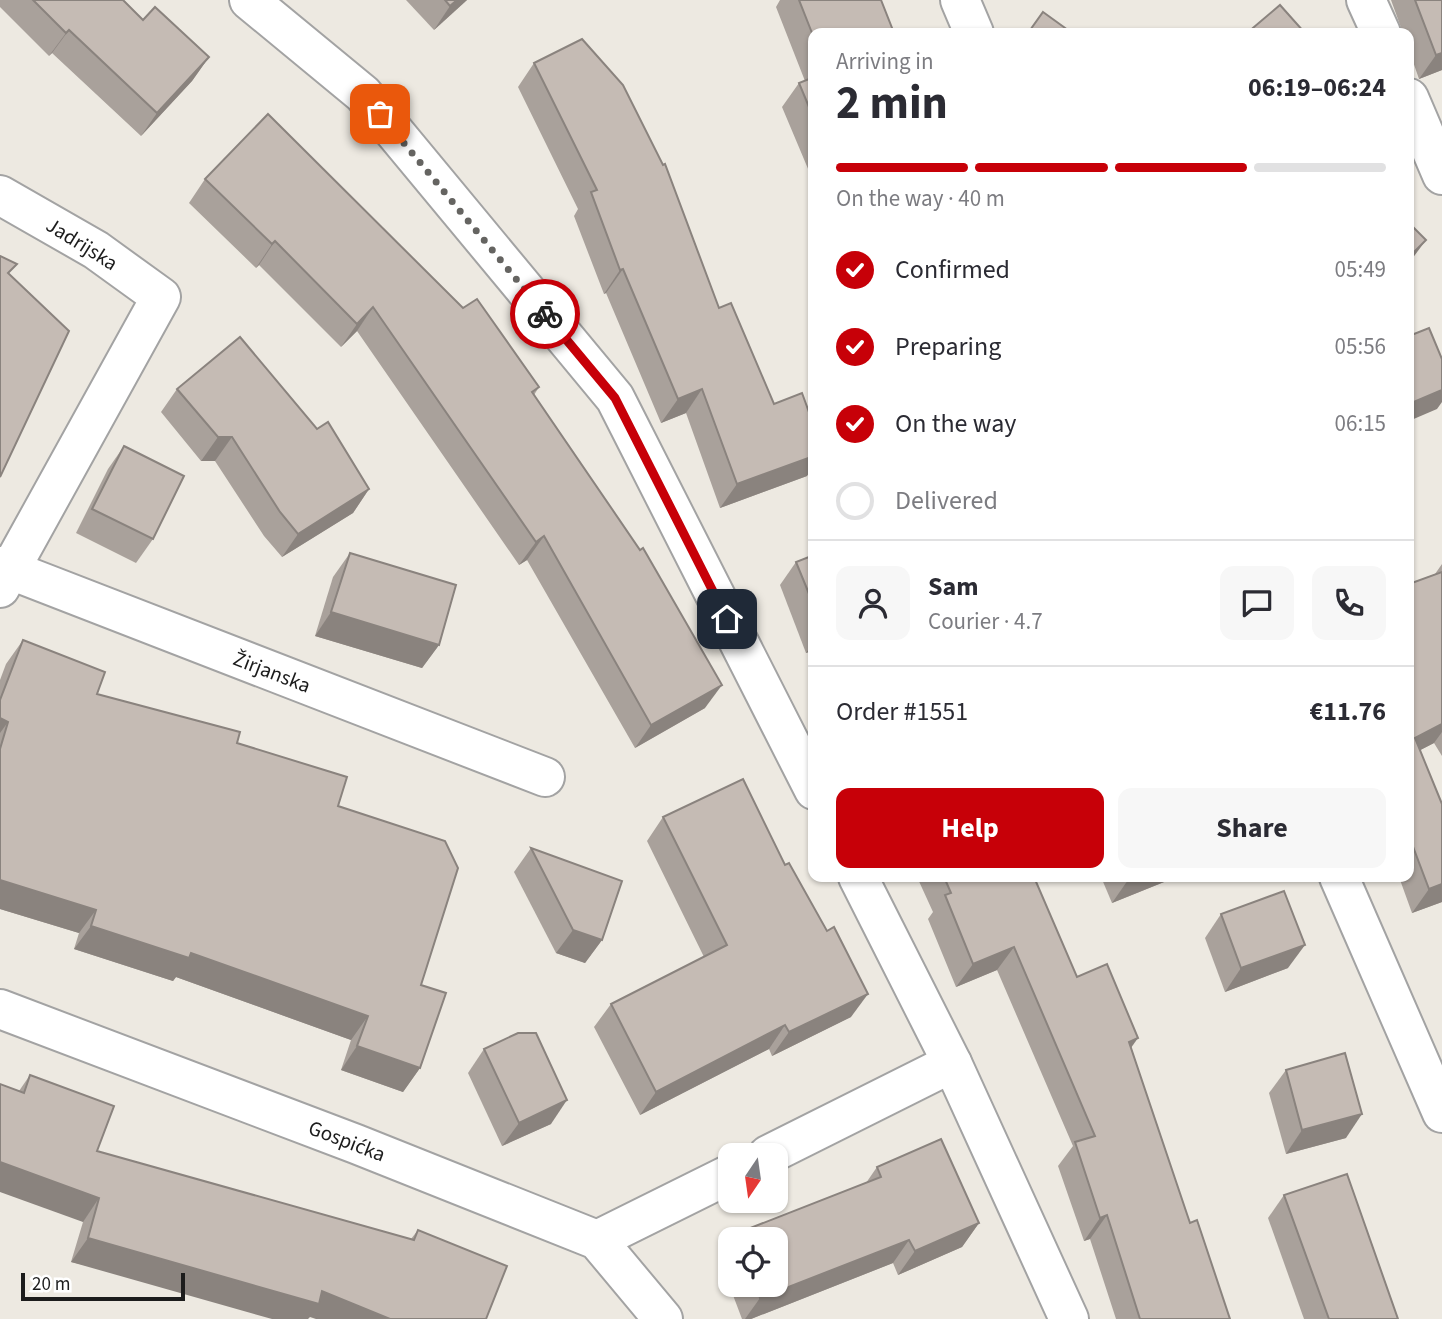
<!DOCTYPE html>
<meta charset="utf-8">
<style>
:root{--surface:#fff;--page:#f7f7f7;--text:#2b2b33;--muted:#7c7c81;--line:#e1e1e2;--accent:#c70008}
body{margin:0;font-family:"Source Sans 3",sans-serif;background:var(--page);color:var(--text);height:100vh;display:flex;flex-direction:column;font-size:26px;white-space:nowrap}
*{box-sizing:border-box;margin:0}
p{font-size:23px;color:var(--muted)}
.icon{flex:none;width:38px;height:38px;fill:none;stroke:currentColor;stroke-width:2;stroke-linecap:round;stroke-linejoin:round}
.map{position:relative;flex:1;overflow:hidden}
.details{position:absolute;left:808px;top:28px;width:606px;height:854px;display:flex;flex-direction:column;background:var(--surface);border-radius:14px;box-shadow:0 2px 5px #0004}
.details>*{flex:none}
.needle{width:46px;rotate:193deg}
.buttons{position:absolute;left:718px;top:1143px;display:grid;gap:14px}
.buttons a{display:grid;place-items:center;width:70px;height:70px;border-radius:14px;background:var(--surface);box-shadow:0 2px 5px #0004;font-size:35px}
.scale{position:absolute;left:21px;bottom:18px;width:164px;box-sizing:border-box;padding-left:7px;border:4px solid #1c1c1c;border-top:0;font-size:19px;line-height:24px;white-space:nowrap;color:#1c1c1c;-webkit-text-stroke:5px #fff;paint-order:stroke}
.pin{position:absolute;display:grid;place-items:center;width:60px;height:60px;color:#fff;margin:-30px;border-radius:14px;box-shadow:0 4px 10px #0006}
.courier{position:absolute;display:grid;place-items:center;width:70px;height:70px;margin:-35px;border:5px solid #c70008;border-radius:50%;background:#fff;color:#222;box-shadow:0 2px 9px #0007}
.summary em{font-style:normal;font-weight:700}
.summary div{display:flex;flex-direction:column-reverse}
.summary{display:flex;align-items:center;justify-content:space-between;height:119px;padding:0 28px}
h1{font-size:46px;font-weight:700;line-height:52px}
.bar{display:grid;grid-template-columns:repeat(4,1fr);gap:10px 7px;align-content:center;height:84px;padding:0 28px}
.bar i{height:9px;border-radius:5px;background:var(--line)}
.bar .selected{background:var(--accent)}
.bar p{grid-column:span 4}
.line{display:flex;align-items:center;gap:18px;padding:0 28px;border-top:2px solid var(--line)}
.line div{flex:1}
.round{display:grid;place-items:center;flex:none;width:74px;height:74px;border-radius:14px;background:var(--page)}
ol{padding:0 28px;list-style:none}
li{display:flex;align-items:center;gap:21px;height:77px}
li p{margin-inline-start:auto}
li .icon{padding:7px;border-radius:50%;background:var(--accent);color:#fff;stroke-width:4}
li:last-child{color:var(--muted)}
li i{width:38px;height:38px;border:4px solid var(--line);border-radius:50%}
.cta{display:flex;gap:14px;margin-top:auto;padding:14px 28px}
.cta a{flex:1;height:80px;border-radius:14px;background:var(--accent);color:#fff;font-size:28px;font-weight:700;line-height:80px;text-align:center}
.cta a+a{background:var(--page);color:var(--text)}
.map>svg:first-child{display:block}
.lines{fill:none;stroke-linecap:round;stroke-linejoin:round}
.minor-casing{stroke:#a3a3a3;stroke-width:42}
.minor{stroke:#fff;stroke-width:38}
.wall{fill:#a9a19b}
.shaded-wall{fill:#8a837e}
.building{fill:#c5bbb4;stroke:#8a837e;stroke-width:2}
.done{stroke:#656461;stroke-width:7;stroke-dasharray:0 12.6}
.route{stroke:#c70008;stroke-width:9}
.labels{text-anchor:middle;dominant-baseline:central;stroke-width:7;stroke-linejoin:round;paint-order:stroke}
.street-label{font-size:21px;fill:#1c1c1c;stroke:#fff}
</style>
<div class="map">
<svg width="1442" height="1319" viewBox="0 0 1442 1319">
<rect width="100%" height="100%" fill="#ede9e1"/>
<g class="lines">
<defs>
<g id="minor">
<polyline points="249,0 363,94 615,398 814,790"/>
<polyline points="960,0 974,33"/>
<polyline points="1366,0 1381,33"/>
<polyline points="1409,98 1442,175"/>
<polyline points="0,195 96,250 161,297 0,588"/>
<polyline points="0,566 545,777"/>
<polyline points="858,877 952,1063 1069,1319"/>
<polyline points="1339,877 1442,1113"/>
<polyline points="0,1009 356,1144 597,1240 663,1319"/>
<polyline points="768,1155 952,1063"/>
<polyline points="597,1240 730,1174"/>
</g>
</defs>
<use href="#minor" class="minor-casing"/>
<use href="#minor" class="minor"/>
</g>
<g class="wall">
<polygon points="0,0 123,0 143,20 209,57 192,81 141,136 52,53 49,56 0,7"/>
<polygon points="406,0 467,0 434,30"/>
<polygon points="780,0 881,0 814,33 814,183 782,107 799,83 805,81 776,7"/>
<polygon points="1391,0 1442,0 1442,70 1419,79 1409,50 1409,33 1403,33"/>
<polygon points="534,63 719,308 774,404 807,476 720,508 686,413 661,423 606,293 604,294 574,216 578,209 518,87"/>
<polygon points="205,179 539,387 534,395 705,708 635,748 527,560 519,565 357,331 341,347 259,265 256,268 189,203"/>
<polygon points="177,389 317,429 369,489 353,513 282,557 264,536 215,461 201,461 161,412"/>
<polygon points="124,446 153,539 136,563 76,533 108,469"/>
<polygon points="350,553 439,645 422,668 315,636 333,577"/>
<polygon points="814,555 814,650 806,653 780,585 796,562"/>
<polygon points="1442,564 1442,756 1434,743 1420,750 1442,902 1412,913 1399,877 1409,877 1409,584 1435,574"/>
<polygon points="23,640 97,694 237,743 338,806 421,985 420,1068 403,1092 341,1070 351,1040 176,977 173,981 74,949 79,933 0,909 0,680 6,664"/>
<polygon points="663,817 851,1017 772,1056 769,1049 640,1115 594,1027 611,1004 704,957 647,841"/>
<polygon points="531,848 602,940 585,963 556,953 514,872"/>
<polygon points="917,877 1034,877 1077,977 1131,1047 1190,1223 1230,1319 1116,1319 1090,1239 1084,1241 1058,1166 1073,1146 997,970 956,987 928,919 933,912"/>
<polygon points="1101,877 1172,877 1169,880 1112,903"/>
<polygon points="1221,914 1288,968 1225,992 1205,938"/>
<polygon points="484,1049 551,1124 502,1146 468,1073"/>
<polygon points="1286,1070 1346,1138 1286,1154 1269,1093"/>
<polygon points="30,1075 97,1151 411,1239 418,1230 507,1266 310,1317 71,1262 83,1222 19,1091"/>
<polygon points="877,1167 979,1223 962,1247 898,1275 893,1263 751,1319 742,1319 719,1258 730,1242 730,1284 775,1284 775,1239 732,1239 735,1234 866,1183"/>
<polygon points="1284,1195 1398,1319 1304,1319 1268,1218"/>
</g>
<g class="shaded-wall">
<polygon points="457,0 467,0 434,30 450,6"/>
<polygon points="69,30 52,53 49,56 66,33"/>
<polygon points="1442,53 1442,70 1419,79 1436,55"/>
<polygon points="209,57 192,81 141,136 157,113"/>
<polygon points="1426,240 1412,259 1409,262 1409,257"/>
<polygon points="275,241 259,265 256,268 272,244"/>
<polygon points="623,269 606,293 604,294 620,270"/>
<polygon points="373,307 357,331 341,347 357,324"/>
<polygon points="702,389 686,413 661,423 678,399"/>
<polygon points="1442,390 1442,402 1437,409 1409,421 1409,404"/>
<polygon points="218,437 232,437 215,461 201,461"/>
<polygon points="814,456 814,467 807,476 720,508 737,484"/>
<polygon points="369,489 353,513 282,557 298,534"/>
<polygon points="544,536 527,560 519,565 536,542"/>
<polygon points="331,612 439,645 422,668 315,636"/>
<polygon points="814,642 814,650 806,653"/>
<polygon points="722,685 705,708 635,748 651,725"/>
<polygon points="0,718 8,722 0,733"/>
<polygon points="1442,724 1442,732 1434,743 1409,756 1415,738"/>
<polygon points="1135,877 1172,877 1169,880 1112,903 1128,880"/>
<polygon points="0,880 96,910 79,933 0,909"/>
<polygon points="1442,884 1442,902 1412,913 1429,889"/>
<polygon points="91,926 191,953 368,1016 351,1040 176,977 173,981 74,949"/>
<polygon points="573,930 602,940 585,963 556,953"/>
<polygon points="1305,945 1288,968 1225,992 1241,968"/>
<polygon points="1014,947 997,970 956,987 973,964"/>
<polygon points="868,994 851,1017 772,1056 789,1032"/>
<polygon points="785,1025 769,1049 640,1115 656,1092"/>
<polygon points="1138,1038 1121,1062 1129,1042"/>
<polygon points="357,1046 420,1068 403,1092 341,1070"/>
<polygon points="567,1100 551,1124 502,1146 519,1123"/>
<polygon points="1362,1114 1346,1138 1286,1154 1302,1130"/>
<polygon points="0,1162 99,1198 83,1222 0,1192"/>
<polygon points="1107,1215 1090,1239 1084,1241 1100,1218"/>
<polygon points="979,1223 962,1247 898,1275 915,1251"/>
<polygon points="88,1238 322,1291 390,1319 316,1319 310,1317 308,1319 272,1319 71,1262"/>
<polygon points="909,1240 893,1263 751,1319 745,1319 760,1298"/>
</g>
<g class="building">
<polygon points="33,0 123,0 143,20 155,7 209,57 157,113 69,30 66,33"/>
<polygon points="445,0 457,0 450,6"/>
<polygon points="799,0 881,0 894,33 814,33 814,38"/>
<polygon points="1415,0 1442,0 1442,53 1436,55"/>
<polygon points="1280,5 1305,33 1247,33"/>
<polygon points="1043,12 1072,33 1028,33"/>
<polygon points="582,39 623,85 663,165 665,164 719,308 731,303 774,404 802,393 814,426 814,456 737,484 702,389 678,399 623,269 620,270 591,192 597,190 534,63"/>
<polygon points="814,77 814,119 799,83"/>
<polygon points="268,114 463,308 477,299 539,387 532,392 640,550 643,548 722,685 651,725 544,536 536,542 373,307 357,324 275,241 272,244 205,179"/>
<polygon points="1409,223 1426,240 1409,257"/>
<polygon points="0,256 17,264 8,273 69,331 0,477"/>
<polygon points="1429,328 1442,359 1442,390 1409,404 1409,336"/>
<polygon points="240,337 317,429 328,422 369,489 298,534 280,512 232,437 218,437 177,389"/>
<polygon points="124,446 184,476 153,539 92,509"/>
<polygon points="350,553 456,585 439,645 331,612"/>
<polygon points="814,555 814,606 796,562"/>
<polygon points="1442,572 1442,724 1415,738 1442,804 1442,884 1429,889 1409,836 1409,584"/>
<polygon points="23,640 105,672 97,694 240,732 237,743 347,777 338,806 445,841 458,868 421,985 446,993 420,1068 357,1046 368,1016 191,953 189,958 91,926 96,910 0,880 0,749 8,722 0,718 0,700"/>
<polygon points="743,779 785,865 789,863 827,931 834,927 868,994 789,1032 785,1025 656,1092 611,1004 727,945 663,817"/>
<polygon points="531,848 622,881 602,940 573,930"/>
<polygon points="944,877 1034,877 1077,977 1107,964 1138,1038 1129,1042 1190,1223 1197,1220 1230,1319 1140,1319 1107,1215 1100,1218 1075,1142 1095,1136 1014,947 973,964 945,895 951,893"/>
<polygon points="1284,891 1305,945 1241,968 1221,914"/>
<polygon points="518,1033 536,1033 567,1100 519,1123 484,1049"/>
<polygon points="1345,1053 1362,1114 1302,1130 1286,1070"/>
<polygon points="30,1075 114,1106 97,1151 414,1240 418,1230 507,1266 486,1319 390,1319 322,1291 319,1304 88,1238 99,1198 0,1162 0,1084 24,1093"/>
<polygon points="941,1139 979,1223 915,1251 909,1240 760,1298 755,1284 775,1284 775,1239 737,1239 735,1234 881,1177 877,1167"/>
<polygon points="1347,1174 1398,1319 1329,1319 1284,1195"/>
</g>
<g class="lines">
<polyline class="done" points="380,114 545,314"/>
<polyline class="route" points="545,314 615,398 727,619"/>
</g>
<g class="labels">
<g class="street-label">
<text transform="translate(82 244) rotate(32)">Jadrijska</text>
<text transform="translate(272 672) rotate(21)">Žirjanska</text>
<text transform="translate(347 1141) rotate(21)">Gospićka</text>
</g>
</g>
</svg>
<div class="buttons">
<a><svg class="needle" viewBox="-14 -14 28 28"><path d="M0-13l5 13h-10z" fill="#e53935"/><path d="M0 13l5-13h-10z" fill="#7c7c81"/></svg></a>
<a><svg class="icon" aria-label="locate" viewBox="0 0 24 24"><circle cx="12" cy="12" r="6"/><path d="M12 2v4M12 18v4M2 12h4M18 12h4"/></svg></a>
</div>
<div class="scale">20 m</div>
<div class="pin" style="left:380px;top:114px;background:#ea580c"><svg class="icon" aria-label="bag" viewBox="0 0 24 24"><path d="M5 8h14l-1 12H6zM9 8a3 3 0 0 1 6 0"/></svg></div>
<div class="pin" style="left:727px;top:619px;background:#1f2937"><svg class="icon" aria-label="home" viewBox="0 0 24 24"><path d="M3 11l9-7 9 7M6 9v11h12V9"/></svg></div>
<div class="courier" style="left:545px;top:314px"><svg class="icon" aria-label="bike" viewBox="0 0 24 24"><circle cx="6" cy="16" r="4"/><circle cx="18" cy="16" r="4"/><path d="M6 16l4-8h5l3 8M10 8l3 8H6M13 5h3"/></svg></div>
<section class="details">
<div class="summary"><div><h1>2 min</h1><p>Arriving in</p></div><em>06:19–06:24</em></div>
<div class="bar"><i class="selected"></i><i class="selected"></i><i class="selected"></i><i></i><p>On the way · 40 m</p></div>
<ol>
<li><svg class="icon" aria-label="check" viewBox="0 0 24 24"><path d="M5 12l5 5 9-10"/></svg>Confirmed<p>05:49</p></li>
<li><svg class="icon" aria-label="check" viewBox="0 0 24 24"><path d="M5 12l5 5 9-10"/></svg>Preparing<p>05:56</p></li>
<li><svg class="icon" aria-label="check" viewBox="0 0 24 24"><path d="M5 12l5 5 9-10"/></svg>On the way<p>06:15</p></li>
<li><i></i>Delivered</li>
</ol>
<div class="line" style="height:126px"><a class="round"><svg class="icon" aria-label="person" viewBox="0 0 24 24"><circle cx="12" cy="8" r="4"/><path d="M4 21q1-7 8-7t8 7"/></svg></a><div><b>Sam</b><p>Courier · 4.7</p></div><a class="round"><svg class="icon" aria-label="chat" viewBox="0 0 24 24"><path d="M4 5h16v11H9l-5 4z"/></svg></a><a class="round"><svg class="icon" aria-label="phone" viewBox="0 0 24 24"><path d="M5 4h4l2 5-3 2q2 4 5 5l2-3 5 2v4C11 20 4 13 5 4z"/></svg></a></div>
<div class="line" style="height:91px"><div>Order #1551</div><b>€11.76</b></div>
<div class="cta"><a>Help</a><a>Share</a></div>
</section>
</div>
